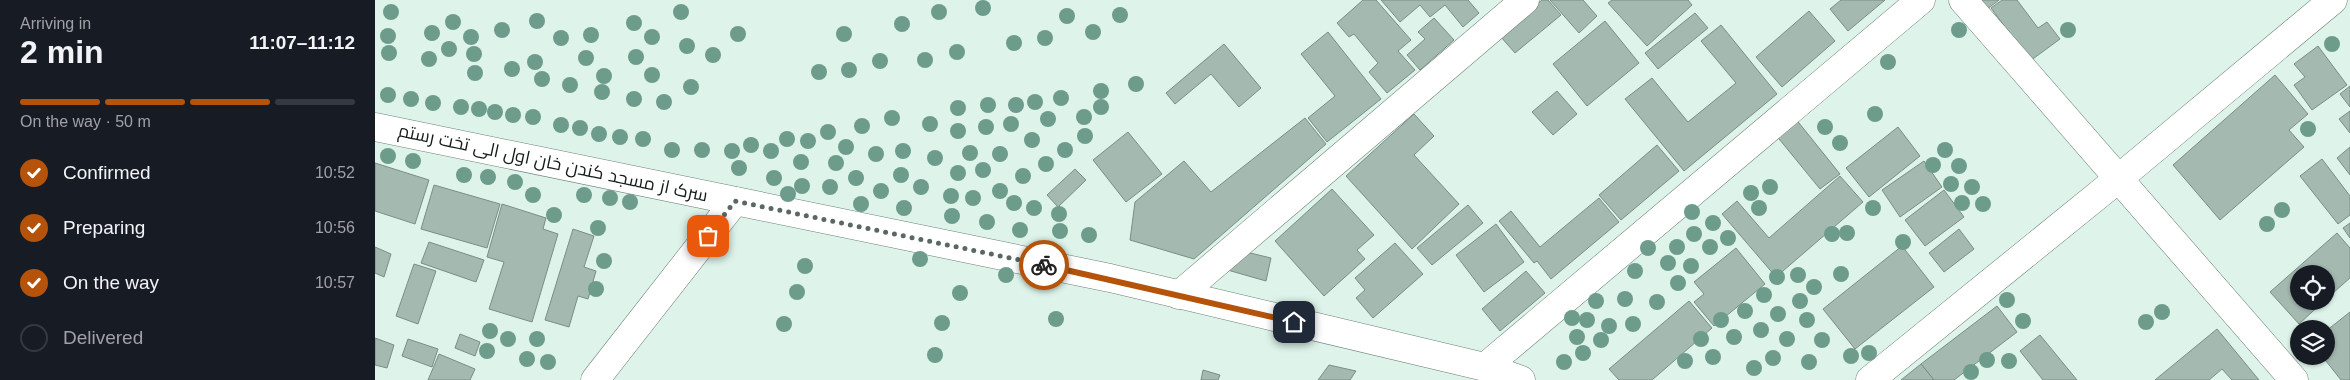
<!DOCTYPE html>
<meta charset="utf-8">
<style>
:root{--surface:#171b24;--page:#242831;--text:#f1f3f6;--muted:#9ea1a6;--line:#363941;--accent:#b45309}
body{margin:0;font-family:Arial,Cairo,sans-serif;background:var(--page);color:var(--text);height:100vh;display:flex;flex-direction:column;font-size:19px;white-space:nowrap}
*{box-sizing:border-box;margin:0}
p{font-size:16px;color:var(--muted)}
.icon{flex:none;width:28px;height:28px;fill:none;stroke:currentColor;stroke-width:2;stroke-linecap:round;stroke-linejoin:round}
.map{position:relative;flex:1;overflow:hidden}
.drawer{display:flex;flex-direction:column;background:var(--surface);width:375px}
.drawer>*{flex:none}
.fabs{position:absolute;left:1915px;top:265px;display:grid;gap:10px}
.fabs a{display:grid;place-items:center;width:45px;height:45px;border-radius:50%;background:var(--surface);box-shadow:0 1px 4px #0004;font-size:25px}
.pin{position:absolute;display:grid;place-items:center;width:42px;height:42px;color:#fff;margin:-21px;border-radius:10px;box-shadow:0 2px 8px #0006}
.courier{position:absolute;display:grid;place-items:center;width:50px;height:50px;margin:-25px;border:4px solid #b45309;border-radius:50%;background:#fff;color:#222;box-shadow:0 1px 6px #0007}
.overview em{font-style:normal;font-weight:700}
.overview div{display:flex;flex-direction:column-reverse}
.overview{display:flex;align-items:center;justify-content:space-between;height:85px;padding:0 20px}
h1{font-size:32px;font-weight:700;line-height:38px}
.bar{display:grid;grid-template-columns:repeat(4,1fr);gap:8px 5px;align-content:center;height:60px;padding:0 20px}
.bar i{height:6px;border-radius:4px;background:var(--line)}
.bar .current{background:var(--accent)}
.bar p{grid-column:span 4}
ol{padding:0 20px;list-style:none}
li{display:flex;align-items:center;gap:15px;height:55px}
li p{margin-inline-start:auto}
li .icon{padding:5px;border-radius:50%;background:var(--accent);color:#fff;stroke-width:4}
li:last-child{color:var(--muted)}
li i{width:28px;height:28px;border:2px solid var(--line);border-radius:50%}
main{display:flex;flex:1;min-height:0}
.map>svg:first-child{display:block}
.building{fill:#a4b9b0;stroke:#7a8e85}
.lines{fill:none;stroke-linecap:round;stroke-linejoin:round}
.minor-casing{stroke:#6d8078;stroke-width:29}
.tertiary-casing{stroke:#6d8078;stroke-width:29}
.minor{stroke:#fff;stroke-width:28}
.tertiary{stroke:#fff;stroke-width:28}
.tree{fill:#6d9c8c}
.done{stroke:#5b6862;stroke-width:5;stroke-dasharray:0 9}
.route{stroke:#b45309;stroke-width:6}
.labels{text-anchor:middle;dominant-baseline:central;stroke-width:5;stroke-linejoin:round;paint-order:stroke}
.street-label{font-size:18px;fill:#141c18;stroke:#fff}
</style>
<main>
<section class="drawer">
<div class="overview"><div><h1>2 min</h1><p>Arriving in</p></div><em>11:07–11:12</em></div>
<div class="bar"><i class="current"></i><i class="current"></i><i class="current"></i><i></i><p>On the way · 50 m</p></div>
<ol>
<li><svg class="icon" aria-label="check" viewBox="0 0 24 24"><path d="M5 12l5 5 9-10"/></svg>Confirmed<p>10:52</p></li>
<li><svg class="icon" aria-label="check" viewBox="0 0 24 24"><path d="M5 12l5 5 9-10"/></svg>Preparing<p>10:56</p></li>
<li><svg class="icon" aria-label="check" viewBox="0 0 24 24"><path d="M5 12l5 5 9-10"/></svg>On the way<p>10:57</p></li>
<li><i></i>Delivered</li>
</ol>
</section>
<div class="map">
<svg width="1975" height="380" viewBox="0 0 1975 380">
<rect width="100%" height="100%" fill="#def4ea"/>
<g class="building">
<polygon points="988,0 1001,0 1036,40 1023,51 1040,70 1012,93 994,72 1003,63 979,34 974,37 962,23"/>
<polygon points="1006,0 1093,0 1104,13 1088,27 1070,5 1055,17 1045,5 1025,22"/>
<polygon points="1167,0 1173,0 1186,15 1140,53 1125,36"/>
<polygon points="1175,0 1208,0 1222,16 1204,33"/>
<polygon points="1237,0 1313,0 1317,5 1272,46 1233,3"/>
<polygon points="1466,0 1510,0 1473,31 1455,9"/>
<polygon points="1603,0 1624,0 1611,10"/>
<polygon points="1627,0 1642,0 1663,28 1672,22 1685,39 1655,61 1616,8"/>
<polygon points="1434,11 1460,41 1407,87 1381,57"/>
<polygon points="1320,13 1333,28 1283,69 1270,53"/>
<polygon points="1059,18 1079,40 1045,70 1032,55 1050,39 1043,32"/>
<polygon points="1230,21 1264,63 1212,106 1178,64"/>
<polygon points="1346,25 1402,94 1309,171 1250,99 1277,78 1313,122 1361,83 1326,41"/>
<polygon points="953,32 1006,99 952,142 933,118 960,96 926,54"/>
<polygon points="849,44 886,88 864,107 836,74 800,104 791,93"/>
<polygon points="1943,46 1972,85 1937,110 1919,85 1930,77 1919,64"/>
<polygon points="1900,75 1933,114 1914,130 1929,147 1845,220 1798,165"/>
<polygon points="1975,86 1975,107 1965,94"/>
<polygon points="1182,91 1202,114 1178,135 1157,112"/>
<polygon points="1975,111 1975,133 1964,119"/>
<polygon points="1039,114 1059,136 1039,155 1084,204 1037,249 971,176"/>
<polygon points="930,118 951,144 819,259 755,240 760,202 809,161 836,192"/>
<polygon points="1420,118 1465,174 1445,189 1400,134"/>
<polygon points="1523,127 1545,156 1494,197 1471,168"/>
<polygon points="753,132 787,174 751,202 718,160"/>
<polygon points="1282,145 1304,171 1246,220 1224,195"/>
<polygon points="1975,147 1975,175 1962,158"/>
<polygon points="1947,159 1975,196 1975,215 1963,224 1925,176"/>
<polygon points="1549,161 1567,187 1525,217 1507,190"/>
<polygon points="0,163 54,180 40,224 0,211"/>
<polygon points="700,169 711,180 683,207 672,195"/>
<polygon points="1465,176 1488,202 1401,277 1347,214 1362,201 1394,238"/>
<polygon points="59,185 125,204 112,248 46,229"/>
<polygon points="957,189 999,235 982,250 990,259 949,296 900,241"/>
<polygon points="1569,190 1589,217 1550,246 1530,220"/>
<polygon points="1224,198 1244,222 1176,279 1162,261 1159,263 1124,221 1136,211 1165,247"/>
<polygon points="127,204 171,218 168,229 183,234 157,322 114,309 129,262 112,257"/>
<polygon points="1093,205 1108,223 1057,265 1042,248"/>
<polygon points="1975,223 1975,238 1968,228"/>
<polygon points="1121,224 1149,262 1109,292 1081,255"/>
<polygon points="198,229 219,236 209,267 221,271 213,299 203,296 194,327 170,320"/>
<polygon points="1584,229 1599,249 1569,272 1554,253"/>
<polygon points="1962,233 1975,248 1975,278 1951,299 1951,274 1924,274 1924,301 1949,301 1924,324 1895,292"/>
<polygon points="54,242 109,260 101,282 46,263"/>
<polygon points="1020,243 1048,274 998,318 981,298 990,290 980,278"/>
<polygon points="1527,246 1559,287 1480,349 1448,309"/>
<polygon points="0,247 16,254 9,277 0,273"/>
<polygon points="1361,248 1390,284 1339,326 1319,302 1329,294 1319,282"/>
<polygon points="867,251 896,258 891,281 849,269"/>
<polygon points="39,264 61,271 43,324 21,316"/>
<polygon points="1151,271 1170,293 1125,331 1107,309"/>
<polygon points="1314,301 1337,328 1277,380 1244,380 1234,369"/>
<polygon points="1622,306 1642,332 1579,380 1559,380 1546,364"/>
<polygon points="1975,312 1975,380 1966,380 1947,356 1951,356 1951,331"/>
<polygon points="1842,329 1884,380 1857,380 1847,369 1834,380 1780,380"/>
<polygon points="85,334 105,342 100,356 80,348"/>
<polygon points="1665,335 1702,380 1668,380 1645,351"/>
<polygon points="0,338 19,345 12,368 0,365"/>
<polygon points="33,339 63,349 57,367 27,356"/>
<polygon points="64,354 100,369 95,380 53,380"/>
<polygon points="1546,364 1559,380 1526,380"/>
<polygon points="954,365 981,371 975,380 943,380"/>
<polygon points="828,370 845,375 843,380 826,380"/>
</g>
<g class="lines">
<defs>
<g id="minor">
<polyline points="1588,0 1919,380"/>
<polyline points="804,295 1150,0"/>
<polyline points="1110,367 1546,0"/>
<polyline points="1495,380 1743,179 1958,0"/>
</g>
<g id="tertiary">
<polyline points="0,127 735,278 1110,367 1146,380"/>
<polyline points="220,380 360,201"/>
</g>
</defs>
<use href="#minor" class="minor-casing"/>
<use href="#tertiary" class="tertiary-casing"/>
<use href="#minor" class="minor"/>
<use href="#tertiary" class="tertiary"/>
</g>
<g class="tree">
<circle cx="608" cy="8" r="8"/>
<circle cx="16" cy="12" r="8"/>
<circle cx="306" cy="12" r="8"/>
<circle cx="564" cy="12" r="8"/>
<circle cx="745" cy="15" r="8"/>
<circle cx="692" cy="16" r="8"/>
<circle cx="162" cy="21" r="8"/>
<circle cx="78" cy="22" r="8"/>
<circle cx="259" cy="23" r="8"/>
<circle cx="527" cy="24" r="8"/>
<circle cx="127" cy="30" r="8"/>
<circle cx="1584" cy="30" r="8"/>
<circle cx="1693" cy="30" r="8"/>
<circle cx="718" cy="32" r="8"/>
<circle cx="57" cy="33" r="8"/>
<circle cx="363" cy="34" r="8"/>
<circle cx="469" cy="34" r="8"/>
<circle cx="216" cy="35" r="8"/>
<circle cx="13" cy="36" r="8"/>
<circle cx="96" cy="37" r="8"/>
<circle cx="277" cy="37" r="8"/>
<circle cx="186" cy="38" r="8"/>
<circle cx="670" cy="38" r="8"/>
<circle cx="639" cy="43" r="8"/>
<circle cx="1957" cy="44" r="8"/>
<circle cx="312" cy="46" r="8"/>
<circle cx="74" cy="49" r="8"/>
<circle cx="582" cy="52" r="8"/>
<circle cx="14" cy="53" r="8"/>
<circle cx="99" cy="54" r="8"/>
<circle cx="338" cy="55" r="8"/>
<circle cx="261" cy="57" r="8"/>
<circle cx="211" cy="58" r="8"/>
<circle cx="54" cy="59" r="8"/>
<circle cx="550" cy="60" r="8"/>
<circle cx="505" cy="61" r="8"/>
<circle cx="160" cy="62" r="8"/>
<circle cx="1513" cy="62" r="8"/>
<circle cx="137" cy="69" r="8"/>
<circle cx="474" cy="70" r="8"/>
<circle cx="444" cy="72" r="8"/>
<circle cx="100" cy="73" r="8"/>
<circle cx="277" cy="75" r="8"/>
<circle cx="229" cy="76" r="8"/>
<circle cx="167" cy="79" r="8"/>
<circle cx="761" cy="84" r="8"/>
<circle cx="195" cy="85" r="8"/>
<circle cx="316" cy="87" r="8"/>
<circle cx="726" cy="91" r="8"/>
<circle cx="227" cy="92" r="8"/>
<circle cx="13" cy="95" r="8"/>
<circle cx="686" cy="98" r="8"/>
<circle cx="36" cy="99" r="8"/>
<circle cx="259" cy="99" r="8"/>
<circle cx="289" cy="102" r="8"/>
<circle cx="660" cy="102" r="8"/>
<circle cx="58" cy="103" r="8"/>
<circle cx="613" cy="105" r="8"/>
<circle cx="641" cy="105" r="8"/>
<circle cx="86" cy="107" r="8"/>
<circle cx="726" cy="107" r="8"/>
<circle cx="583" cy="108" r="8"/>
<circle cx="104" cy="109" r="8"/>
<circle cx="120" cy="112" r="8"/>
<circle cx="1500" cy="114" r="8"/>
<circle cx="138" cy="115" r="8"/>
<circle cx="158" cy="117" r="8"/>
<circle cx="709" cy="117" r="8"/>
<circle cx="517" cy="118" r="8"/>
<circle cx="673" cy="119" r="8"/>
<circle cx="555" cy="124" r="8"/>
<circle cx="636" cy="124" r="8"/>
<circle cx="186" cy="125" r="8"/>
<circle cx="487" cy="126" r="8"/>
<circle cx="611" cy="127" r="8"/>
<circle cx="1450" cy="127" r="8"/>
<circle cx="205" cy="128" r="8"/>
<circle cx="1933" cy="129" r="8"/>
<circle cx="583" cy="131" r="8"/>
<circle cx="453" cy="132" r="8"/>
<circle cx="224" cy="134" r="8"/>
<circle cx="710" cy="136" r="8"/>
<circle cx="245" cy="137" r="8"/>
<circle cx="268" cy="139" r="8"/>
<circle cx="412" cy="139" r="8"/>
<circle cx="657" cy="140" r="8"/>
<circle cx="433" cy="141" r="8"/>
<circle cx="1465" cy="143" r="8"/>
<circle cx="376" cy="145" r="8"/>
<circle cx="471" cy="147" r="8"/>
<circle cx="297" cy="150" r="8"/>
<circle cx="327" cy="150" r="8"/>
<circle cx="690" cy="150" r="8"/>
<circle cx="1570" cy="150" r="8"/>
<circle cx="357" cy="151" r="8"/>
<circle cx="396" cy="151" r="8"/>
<circle cx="528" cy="151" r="8"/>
<circle cx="595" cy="153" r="8"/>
<circle cx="501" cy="154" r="8"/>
<circle cx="625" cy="154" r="8"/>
<circle cx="13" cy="156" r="8"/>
<circle cx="560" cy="158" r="8"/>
<circle cx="38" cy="161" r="8"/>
<circle cx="426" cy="162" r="8"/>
<circle cx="461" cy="163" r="8"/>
<circle cx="671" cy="164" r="8"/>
<circle cx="1558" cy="165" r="8"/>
<circle cx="1584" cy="166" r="8"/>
<circle cx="364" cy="168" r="8"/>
<circle cx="608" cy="170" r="8"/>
<circle cx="583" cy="173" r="8"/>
<circle cx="89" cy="175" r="8"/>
<circle cx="526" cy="175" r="8"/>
<circle cx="648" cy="176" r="8"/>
<circle cx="113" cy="177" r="8"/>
<circle cx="399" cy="178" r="8"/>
<circle cx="481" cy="178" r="8"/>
<circle cx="140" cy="182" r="8"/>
<circle cx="1576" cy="184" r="8"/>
<circle cx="427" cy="186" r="8"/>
<circle cx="455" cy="187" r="8"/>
<circle cx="546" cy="187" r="8"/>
<circle cx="1395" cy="187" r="8"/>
<circle cx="1597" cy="187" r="8"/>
<circle cx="506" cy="191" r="8"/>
<circle cx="625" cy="191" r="8"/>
<circle cx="1376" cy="193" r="8"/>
<circle cx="413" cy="194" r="8"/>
<circle cx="158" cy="195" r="8"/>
<circle cx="209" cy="195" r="8"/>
<circle cx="576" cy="196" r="8"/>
<circle cx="235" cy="198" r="8"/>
<circle cx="598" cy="198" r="8"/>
<circle cx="255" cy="202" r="8"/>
<circle cx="639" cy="203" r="8"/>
<circle cx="1587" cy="203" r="8"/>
<circle cx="486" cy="204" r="8"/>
<circle cx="1608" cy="204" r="8"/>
<circle cx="529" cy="208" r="8"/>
<circle cx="659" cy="208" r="8"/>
<circle cx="1384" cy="208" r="8"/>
<circle cx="1498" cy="208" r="8"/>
<circle cx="1907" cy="210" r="8"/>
<circle cx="1317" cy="212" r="8"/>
<circle cx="684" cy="214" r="8"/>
<circle cx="179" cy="215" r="8"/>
<circle cx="577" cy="216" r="8"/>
<circle cx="612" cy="222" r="8"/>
<circle cx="1338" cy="223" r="8"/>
<circle cx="1892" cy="224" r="8"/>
<circle cx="223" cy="228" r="8"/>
<circle cx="645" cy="230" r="8"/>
<circle cx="685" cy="231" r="8"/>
<circle cx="1472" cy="233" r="8"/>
<circle cx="1319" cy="234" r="8"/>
<circle cx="1457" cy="234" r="8"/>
<circle cx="714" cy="235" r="8"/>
<circle cx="1353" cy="238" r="8"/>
<circle cx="1528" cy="242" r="8"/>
<circle cx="1302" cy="247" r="8"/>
<circle cx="1335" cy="247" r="8"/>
<circle cx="1273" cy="248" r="8"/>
<circle cx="545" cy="259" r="8"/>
<circle cx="229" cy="261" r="8"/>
<circle cx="1293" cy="263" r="8"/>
<circle cx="430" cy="266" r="8"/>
<circle cx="1316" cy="266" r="8"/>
<circle cx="1260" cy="271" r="8"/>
<circle cx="1466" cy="274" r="8"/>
<circle cx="631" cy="275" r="8"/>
<circle cx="1423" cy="275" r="8"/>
<circle cx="1402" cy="277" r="8"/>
<circle cx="1303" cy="283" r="8"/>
<circle cx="1439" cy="287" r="8"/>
<circle cx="221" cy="289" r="8"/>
<circle cx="422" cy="292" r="8"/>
<circle cx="585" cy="293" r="8"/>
<circle cx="1389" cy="295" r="8"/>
<circle cx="1250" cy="299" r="8"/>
<circle cx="1632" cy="300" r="8"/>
<circle cx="1221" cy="301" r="8"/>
<circle cx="1425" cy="301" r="8"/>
<circle cx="1282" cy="302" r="8"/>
<circle cx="1370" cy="311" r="8"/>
<circle cx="1787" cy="312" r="8"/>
<circle cx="1403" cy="314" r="8"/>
<circle cx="1197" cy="318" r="8"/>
<circle cx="681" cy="319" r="8"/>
<circle cx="1212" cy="320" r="8"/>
<circle cx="1346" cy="320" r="8"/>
<circle cx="1432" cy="320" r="8"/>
<circle cx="1648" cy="321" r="8"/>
<circle cx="1771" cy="322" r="8"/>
<circle cx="567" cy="323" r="8"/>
<circle cx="409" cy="324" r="8"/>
<circle cx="1258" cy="324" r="8"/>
<circle cx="1234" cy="326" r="8"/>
<circle cx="1386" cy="330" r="8"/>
<circle cx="115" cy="331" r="8"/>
<circle cx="1202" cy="337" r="8"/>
<circle cx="1359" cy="337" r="8"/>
<circle cx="133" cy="339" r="8"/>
<circle cx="162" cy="339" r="8"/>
<circle cx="1326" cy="339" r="8"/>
<circle cx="1412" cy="339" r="8"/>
<circle cx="1226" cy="340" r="8"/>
<circle cx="1447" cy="340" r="8"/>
<circle cx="112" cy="351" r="8"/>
<circle cx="1208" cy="353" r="8"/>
<circle cx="1494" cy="353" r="8"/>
<circle cx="560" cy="355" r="8"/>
<circle cx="1476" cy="356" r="8"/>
<circle cx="1338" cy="357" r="8"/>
<circle cx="1398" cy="358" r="8"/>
<circle cx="152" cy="359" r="8"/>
<circle cx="1612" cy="360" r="8"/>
<circle cx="1310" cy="361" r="8"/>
<circle cx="1634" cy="361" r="8"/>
<circle cx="173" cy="362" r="8"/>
<circle cx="1189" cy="362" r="8"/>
<circle cx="1434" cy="362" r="8"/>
<circle cx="1379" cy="368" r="8"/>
<circle cx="1596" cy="372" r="8"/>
</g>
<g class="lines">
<polyline class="done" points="333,236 360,201 669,265"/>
<polyline class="route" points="669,265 919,322"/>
</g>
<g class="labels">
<g class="street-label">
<text transform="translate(178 163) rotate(12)">سرک از مسجد کندن خان اول الی تخت رستم</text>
</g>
</g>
</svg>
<div class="fabs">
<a><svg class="icon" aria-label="locate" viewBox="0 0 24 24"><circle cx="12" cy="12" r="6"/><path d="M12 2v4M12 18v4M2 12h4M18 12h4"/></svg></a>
<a><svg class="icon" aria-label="layers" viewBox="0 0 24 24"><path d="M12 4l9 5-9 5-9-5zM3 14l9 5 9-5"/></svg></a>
</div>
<div class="pin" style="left:333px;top:236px;background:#ea580c"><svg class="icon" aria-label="bag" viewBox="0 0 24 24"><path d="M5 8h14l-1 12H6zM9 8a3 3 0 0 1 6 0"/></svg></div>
<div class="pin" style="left:919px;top:322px;background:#1f2937"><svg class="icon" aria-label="home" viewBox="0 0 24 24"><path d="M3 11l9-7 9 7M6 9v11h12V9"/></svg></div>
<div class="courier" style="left:669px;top:265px"><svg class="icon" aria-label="bike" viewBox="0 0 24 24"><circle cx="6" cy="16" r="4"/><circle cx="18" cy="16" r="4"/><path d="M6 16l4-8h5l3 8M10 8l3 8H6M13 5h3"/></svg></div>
</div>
</main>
